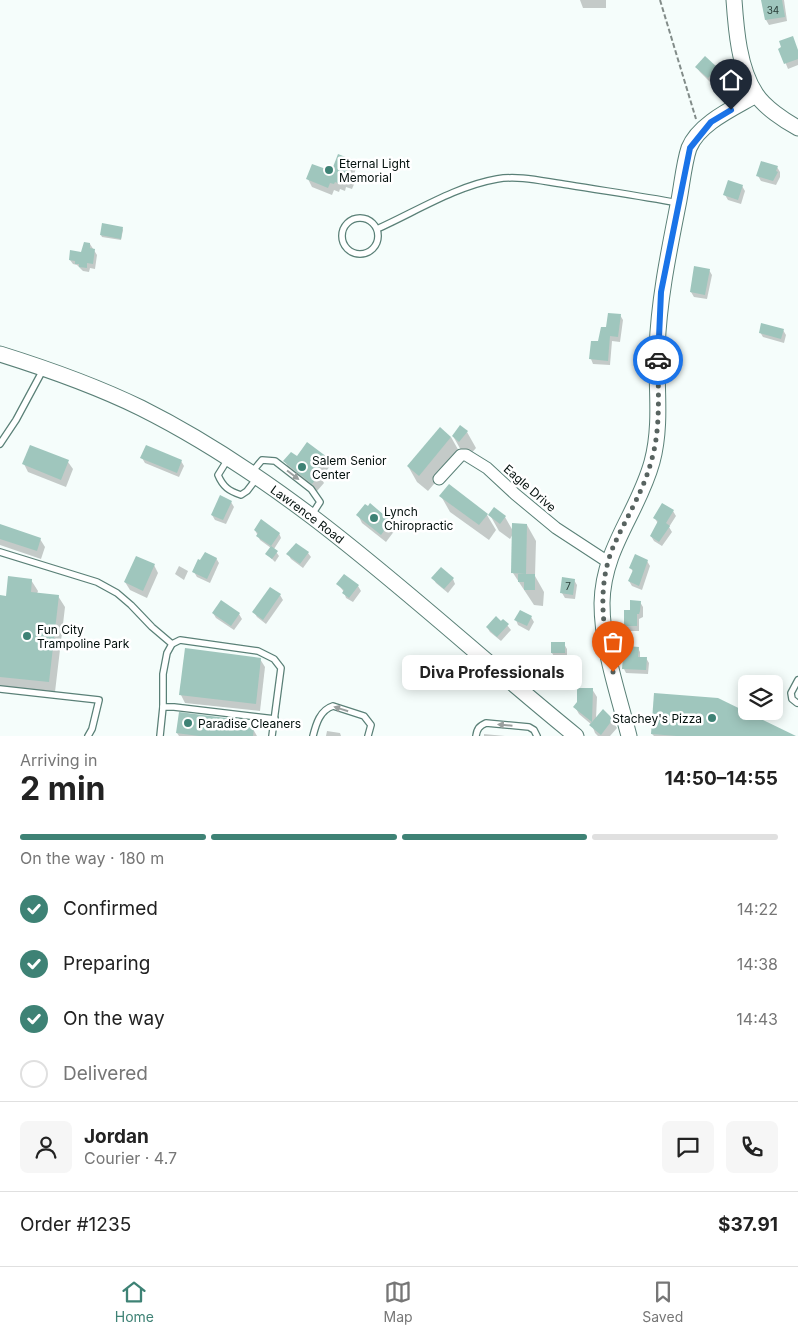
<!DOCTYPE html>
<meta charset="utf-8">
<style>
:root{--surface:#fff;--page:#f6f6f6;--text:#222;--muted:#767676;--line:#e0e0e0;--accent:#3e8275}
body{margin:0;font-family:Inter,sans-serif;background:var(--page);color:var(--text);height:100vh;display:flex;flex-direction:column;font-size:19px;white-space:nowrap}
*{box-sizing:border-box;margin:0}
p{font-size:16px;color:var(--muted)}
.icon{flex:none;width:28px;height:28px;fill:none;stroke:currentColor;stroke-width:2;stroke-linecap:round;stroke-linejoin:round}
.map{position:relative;height:736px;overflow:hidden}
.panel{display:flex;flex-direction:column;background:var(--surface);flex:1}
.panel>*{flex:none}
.buttons{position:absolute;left:738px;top:675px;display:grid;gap:10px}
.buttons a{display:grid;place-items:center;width:45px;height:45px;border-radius:8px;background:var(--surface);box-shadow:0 2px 12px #0003;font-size:25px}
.pin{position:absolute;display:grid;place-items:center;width:42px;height:42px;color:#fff;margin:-51px -21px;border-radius:50% 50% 50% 0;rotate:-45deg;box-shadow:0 0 5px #0007}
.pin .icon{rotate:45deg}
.courier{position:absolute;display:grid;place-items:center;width:50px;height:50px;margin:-25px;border:4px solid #1a73e8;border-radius:50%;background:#fff;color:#222;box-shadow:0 1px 6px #0007}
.bubble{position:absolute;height:35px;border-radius:8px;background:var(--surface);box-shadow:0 2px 12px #0003;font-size:16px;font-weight:700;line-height:35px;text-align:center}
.overview em{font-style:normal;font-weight:700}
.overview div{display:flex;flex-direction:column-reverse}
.overview{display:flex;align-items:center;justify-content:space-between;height:85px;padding:0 20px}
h1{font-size:32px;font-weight:700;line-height:38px}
.bar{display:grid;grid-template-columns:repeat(4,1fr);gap:8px 5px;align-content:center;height:60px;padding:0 20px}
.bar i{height:6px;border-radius:4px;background:var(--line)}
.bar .current{background:var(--accent)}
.bar p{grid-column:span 4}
.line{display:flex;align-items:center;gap:12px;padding:0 20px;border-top:1px solid var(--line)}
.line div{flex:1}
.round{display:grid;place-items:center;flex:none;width:52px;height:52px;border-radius:8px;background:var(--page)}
ol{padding:0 20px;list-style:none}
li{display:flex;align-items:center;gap:15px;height:55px}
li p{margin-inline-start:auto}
li .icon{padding:5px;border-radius:50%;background:var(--accent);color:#fff;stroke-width:4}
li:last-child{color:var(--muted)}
li i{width:28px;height:28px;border:2px solid var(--line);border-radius:50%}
.menu{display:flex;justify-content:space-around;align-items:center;height:70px;border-top:1px solid var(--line);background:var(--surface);font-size:14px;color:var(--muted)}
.menu a{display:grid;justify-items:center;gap:2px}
.menu .current{color:var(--accent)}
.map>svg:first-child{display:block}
.shadow{fill:#0003}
.building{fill:#9fc6bd}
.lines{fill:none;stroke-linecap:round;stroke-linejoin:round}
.lane-casing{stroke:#5a8077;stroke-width:8}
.street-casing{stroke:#5a8077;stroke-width:13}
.secondary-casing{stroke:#5a8077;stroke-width:17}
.path{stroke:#828c89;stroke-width:2;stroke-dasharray:5 2.5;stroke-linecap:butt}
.lane{stroke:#fff;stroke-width:5.5}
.street{stroke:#fff;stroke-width:11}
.secondary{stroke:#fff;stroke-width:15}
.oneway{fill:#9a9f9e}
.done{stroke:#586360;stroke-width:5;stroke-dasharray:0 9}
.route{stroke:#1a73e8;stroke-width:6}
.poi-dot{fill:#3e8275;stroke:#fff;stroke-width:2}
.labels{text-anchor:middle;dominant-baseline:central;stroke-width:5;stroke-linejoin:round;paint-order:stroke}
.number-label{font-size:10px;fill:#2a3e39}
.poi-label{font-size:12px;fill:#03100d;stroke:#fff;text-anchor:start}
.street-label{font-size:12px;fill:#03100d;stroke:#fff}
</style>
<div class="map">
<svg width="798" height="736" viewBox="0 0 798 736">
<rect width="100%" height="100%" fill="#f5fdfb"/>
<g class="shadow">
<polygon points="580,0 606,0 606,8 583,8"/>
<polygon points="763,0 784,0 787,21 769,25 766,20"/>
<polygon points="783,48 798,50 798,65 788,69 780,49"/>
<polygon points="705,58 717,69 720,74 711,83 700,72 697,68"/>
<polygon points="352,161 356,168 353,178 355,182 352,189 346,187 345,191 340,189 339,192 334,190 332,195 312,187 308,179"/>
<polygon points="777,167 780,172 780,177 776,185 761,181 758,176"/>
<polygon points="742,186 745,191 741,204 728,200 725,195"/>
<polygon points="122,228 123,230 121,240 102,237 101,235"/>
<polygon points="90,244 97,255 95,269 90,268 89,272 83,271 77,265 73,264 70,260 82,253"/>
<polygon points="709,270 712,275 707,299 694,297 691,292"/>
<polygon points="620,315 623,320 620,342 612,341 610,365 593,364 591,359 599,343 608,328"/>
<polygon points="783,330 786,335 784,343 763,337 760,332"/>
<polygon points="467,432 476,448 468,457 462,452 453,436"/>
<polygon points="451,437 460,453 428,491 417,482 408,466"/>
<polygon points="142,458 181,461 184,466 179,477 145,463"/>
<polygon points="297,458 326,458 330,466 321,478 324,483 317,491 289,469 285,461"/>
<polygon points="68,462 73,469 66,487 28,472 24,464"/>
<polygon points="441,496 487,515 496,530 489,540 450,512"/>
<polygon points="231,502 234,507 226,524 215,520 212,515"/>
<polygon points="370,505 390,522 395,530 386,542 362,523 358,515"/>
<polygon points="673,511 676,516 669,527 672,532 662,546 654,541 651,536 658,524 655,518"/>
<polygon points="490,515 505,517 513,531 527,525 536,541 535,576 544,592 543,606 534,605 513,573 513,534 510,539 499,531"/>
<polygon points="0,525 40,539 45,547 41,559 0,545"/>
<polygon points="255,530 279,533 281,538 274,549 279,556 275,562 267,554 271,548 260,540"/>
<polygon points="308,553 311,557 303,568 291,559 288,554"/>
<polygon points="216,558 219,563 210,583 197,577 194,572"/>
<polygon points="647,561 650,566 642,590 632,586 629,581 633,572 631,568"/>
<polygon points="154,565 158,573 147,598 130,590 125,582"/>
<polygon points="179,566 188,571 184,580 175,574"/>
<polygon points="433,578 453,579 455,584 448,593 436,583"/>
<polygon points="31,580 38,591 37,594 58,596 65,607 55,692 0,686 0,597 7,597"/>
<polygon points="574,580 577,585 575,599 565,598 562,593"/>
<polygon points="338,584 358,586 361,591 353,602 346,598 344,592"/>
<polygon points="280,595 283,600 266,624 257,617 254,612"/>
<polygon points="640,602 643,607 643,617 639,619 639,631 628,631 625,626 632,611"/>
<polygon points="213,613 239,614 242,619 234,630 216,618"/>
<polygon points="531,617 534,622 529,631 518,625 516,620"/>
<polygon points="503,620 511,630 501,641 490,632 487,627"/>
<polygon points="564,644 567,649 567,658 555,658 552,653"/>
<polygon points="638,648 640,652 640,658 646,658 649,663 648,674 626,673 624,669 627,657"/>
<polygon points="260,659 265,667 260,711 185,703 181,695"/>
<polygon points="592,689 597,697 596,719 612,720 617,728 610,736 598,736 595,733 592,725 579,714 575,707"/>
<polygon points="241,721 245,728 253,729 257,736 179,736 177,733"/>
<polygon points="327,731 340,733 341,736 326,736"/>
<polygon points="484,734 505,736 484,736"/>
<polygon points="652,734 793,736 654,736"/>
</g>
<g class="building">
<polygon points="761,0 782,0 785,17 765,20"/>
<polygon points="793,36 798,50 798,59 784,64 778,49 781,47 779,41"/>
<polygon points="705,56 718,68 708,78 695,67"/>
<polygon points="338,154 353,160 348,171 351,173 347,182 342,180 340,184 335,182 334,184 330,183 328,188 306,179 312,164 326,169 328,165 333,167"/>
<polygon points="761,161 778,166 776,171 778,172 773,181 756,176"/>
<polygon points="728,180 743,185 738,200 723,195"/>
<polygon points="102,223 123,227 121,239 100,235"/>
<polygon points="84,242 90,243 90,248 95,249 93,264 87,263 87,268 79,267 79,264 75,264 75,261 69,260 70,250 81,252"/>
<polygon points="694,266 710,269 705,295 690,292"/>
<polygon points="608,313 621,314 618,337 610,336 608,361 589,359 591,341 598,341 601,327 606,327"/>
<polygon points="761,323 784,329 781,339 759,333"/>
<polygon points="460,425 468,431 459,442 452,436"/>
<polygon points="440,427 451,437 419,476 407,466"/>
<polygon points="307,442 327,457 316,471 320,474 312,484 283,461 291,452 297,456"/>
<polygon points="30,445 69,460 61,480 22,464"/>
<polygon points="146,445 182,460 177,473 140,458"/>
<polygon points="449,484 488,514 479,525 439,496"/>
<polygon points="220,495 232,501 223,520 211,515"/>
<polygon points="370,503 391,521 381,535 356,515 365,504 368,506"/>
<polygon points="662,503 674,510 666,523 670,526 659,542 650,536 658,521 653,518"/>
<polygon points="494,507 506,516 500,524 488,515"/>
<polygon points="261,519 280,533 271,546 278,551 272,559 265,554 271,546 256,536 258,533 254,530"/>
<polygon points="512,523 527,524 526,574 511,573"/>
<polygon points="0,524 41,538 37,551 0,539"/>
<polygon points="296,543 309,552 300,564 286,554"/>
<polygon points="205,552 217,558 207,579 192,572 198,559 200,560"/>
<polygon points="635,554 648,560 639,586 628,581 633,570 629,568"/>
<polygon points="136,556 155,564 143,591 124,582"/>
<polygon points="441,567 454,578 444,589 431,578"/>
<polygon points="344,574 359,585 349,598 342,593 344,590 336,584"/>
<polygon points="518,574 535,574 535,590 524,590 524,582 518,582"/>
<polygon points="8,576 32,579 31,592 59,595 49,682 0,677 0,595 6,596"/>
<polygon points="562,577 575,579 573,595 560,593"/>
<polygon points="270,587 281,594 263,620 252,612"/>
<polygon points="221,600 240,613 231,626 212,613"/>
<polygon points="630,600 641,601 640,611 639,614 637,614 637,626 624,626 624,610 630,610"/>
<polygon points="520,610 532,616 527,626 514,620"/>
<polygon points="496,616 501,621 503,619 509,624 497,637 486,627"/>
<rect x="551" y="642" width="14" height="11"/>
<polygon points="627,646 639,647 638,657 647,657 646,670 622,669 623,656 626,656"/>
<polygon points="185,648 261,658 256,704 179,695"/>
<polygon points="577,688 593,688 592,722 603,709 613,719 601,735 589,725 592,722 573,707 577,702"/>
<polygon points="654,693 718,698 796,736 677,736 651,734"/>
<polygon points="179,712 242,720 241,726 254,728 253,736 199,736 176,733"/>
</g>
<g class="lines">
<defs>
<g id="lane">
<circle cx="360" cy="236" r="18"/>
<path d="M377,229C415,212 456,186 497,179C520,175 545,182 569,185C605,191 641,196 678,203"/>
<polyline points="0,444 16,420 44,368"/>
<path d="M228,459L218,475C223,487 229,491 241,495L247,491L257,478"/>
<polyline points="252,472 262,460 275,461 311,489 320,502 311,516"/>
<polyline points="0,552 97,582 117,593 131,605 152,627 172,644"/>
<polyline points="0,689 99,700 92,729 88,736"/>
<polyline points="797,703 792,699 791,693 798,680"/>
<polyline points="163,707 174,707 275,719"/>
<polyline points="160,736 163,707 163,674 167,653 172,644 180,640 258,651 274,659 281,668 272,736"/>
<path d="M313,736C316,724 320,710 333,706L364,716L371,725L368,736"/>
<path d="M476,736C477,729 479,726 486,723L529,727L534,730L537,736"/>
</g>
<polyline id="street" points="439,479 461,455 466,455 487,468 515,494 556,528 608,562"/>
<g id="secondary">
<path d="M734,0C736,29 739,69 756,94C764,107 785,121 798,128"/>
<path id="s1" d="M0,354C48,369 96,386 141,408C305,490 435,622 576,736"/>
<path d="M629,736C618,693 602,648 602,603C603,548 638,513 652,462C662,425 656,387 657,349C659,298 669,251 679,200C682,184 684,163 689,148C699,123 734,108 756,95"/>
</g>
</defs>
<use href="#lane" class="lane-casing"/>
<use href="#street" class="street-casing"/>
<use href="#secondary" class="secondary-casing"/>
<polyline class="path" points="660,0 696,119"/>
<use href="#lane" class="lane"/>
<use href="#street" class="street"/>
<use href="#secondary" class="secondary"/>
</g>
<defs><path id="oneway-solid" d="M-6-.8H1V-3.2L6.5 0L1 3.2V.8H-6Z" transform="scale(1.25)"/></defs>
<g class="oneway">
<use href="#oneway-solid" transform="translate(293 475) rotate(37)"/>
<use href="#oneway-solid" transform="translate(341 709) rotate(-163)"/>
<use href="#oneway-solid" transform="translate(505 725) rotate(-175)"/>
</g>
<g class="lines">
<path class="done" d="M613,672C603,631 596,586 614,545C626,518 643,492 651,462C661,429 658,394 658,360"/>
<polyline class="route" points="658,360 661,292 690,148 711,122 731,110"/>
</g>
<g class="poi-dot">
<circle cx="329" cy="170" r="5"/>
<circle cx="302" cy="467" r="5"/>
<circle cx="374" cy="518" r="5"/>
<circle cx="27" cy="636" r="5"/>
<circle cx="712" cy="718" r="5"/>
<circle cx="188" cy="723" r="5"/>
</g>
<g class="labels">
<g class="number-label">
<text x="773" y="10">34</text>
<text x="568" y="586">7</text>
</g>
<g class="poi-label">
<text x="339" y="163">Eternal Light<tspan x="339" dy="14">Memorial</tspan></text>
<text x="312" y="460">Salem Senior<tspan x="312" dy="14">Center</tspan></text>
<text x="384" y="511">Lynch<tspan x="384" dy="14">Chiropractic</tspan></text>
<text x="37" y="629">Fun City<tspan x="37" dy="14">Trampoline Park</tspan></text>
<text x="702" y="718" text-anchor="end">Stachey's Pizza</text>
<text x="198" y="723">Paradise Cleaners</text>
</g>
<g class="street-label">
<text transform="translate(530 488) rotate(41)">Eagle Drive</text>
<text stroke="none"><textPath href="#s1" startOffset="349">Lawrence Road</textPath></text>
</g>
</g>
</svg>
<div class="buttons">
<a><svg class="icon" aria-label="layers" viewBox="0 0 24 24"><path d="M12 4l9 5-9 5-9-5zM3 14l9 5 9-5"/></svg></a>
</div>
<div class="pin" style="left:613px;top:672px;background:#ea580c"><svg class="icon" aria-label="bag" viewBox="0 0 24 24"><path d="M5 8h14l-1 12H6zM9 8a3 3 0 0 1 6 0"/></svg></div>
<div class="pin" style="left:731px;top:110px;background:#1f2937"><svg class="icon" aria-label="home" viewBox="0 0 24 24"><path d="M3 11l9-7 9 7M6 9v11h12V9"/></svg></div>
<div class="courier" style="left:658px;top:360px"><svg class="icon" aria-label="car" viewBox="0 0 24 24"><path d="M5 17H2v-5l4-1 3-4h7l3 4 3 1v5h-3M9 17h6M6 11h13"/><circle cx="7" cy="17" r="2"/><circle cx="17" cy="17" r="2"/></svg></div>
<div class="bubble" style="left:402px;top:655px;width:180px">Diva Professionals</div>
</div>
<section class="panel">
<div class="overview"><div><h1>2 min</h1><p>Arriving in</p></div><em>14:50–14:55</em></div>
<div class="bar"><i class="current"></i><i class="current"></i><i class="current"></i><i></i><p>On the way · 180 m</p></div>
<ol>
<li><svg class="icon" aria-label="check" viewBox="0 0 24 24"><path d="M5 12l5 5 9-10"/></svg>Confirmed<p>14:22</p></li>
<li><svg class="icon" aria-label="check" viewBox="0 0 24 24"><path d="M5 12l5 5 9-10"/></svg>Preparing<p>14:38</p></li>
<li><svg class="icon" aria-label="check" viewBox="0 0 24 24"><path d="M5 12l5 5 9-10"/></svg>On the way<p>14:43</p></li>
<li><i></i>Delivered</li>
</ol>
<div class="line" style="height:90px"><a class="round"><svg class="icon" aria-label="person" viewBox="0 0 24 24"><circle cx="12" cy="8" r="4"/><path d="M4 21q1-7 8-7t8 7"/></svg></a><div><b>Jordan</b><p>Courier · 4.7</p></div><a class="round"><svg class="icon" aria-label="chat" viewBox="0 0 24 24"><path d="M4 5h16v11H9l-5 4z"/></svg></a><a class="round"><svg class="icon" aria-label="phone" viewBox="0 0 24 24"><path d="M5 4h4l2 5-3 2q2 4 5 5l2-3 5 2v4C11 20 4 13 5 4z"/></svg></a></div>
<div class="line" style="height:65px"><div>Order #1235</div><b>$37.91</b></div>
</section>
<nav class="menu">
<a class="current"><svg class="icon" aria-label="home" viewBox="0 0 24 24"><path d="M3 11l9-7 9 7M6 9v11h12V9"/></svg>Home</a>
<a><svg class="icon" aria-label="map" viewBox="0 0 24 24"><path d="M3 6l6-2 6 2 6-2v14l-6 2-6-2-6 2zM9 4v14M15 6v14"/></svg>Map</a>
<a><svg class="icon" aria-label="saved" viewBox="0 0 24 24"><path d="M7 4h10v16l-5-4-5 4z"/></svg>Saved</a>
</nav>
